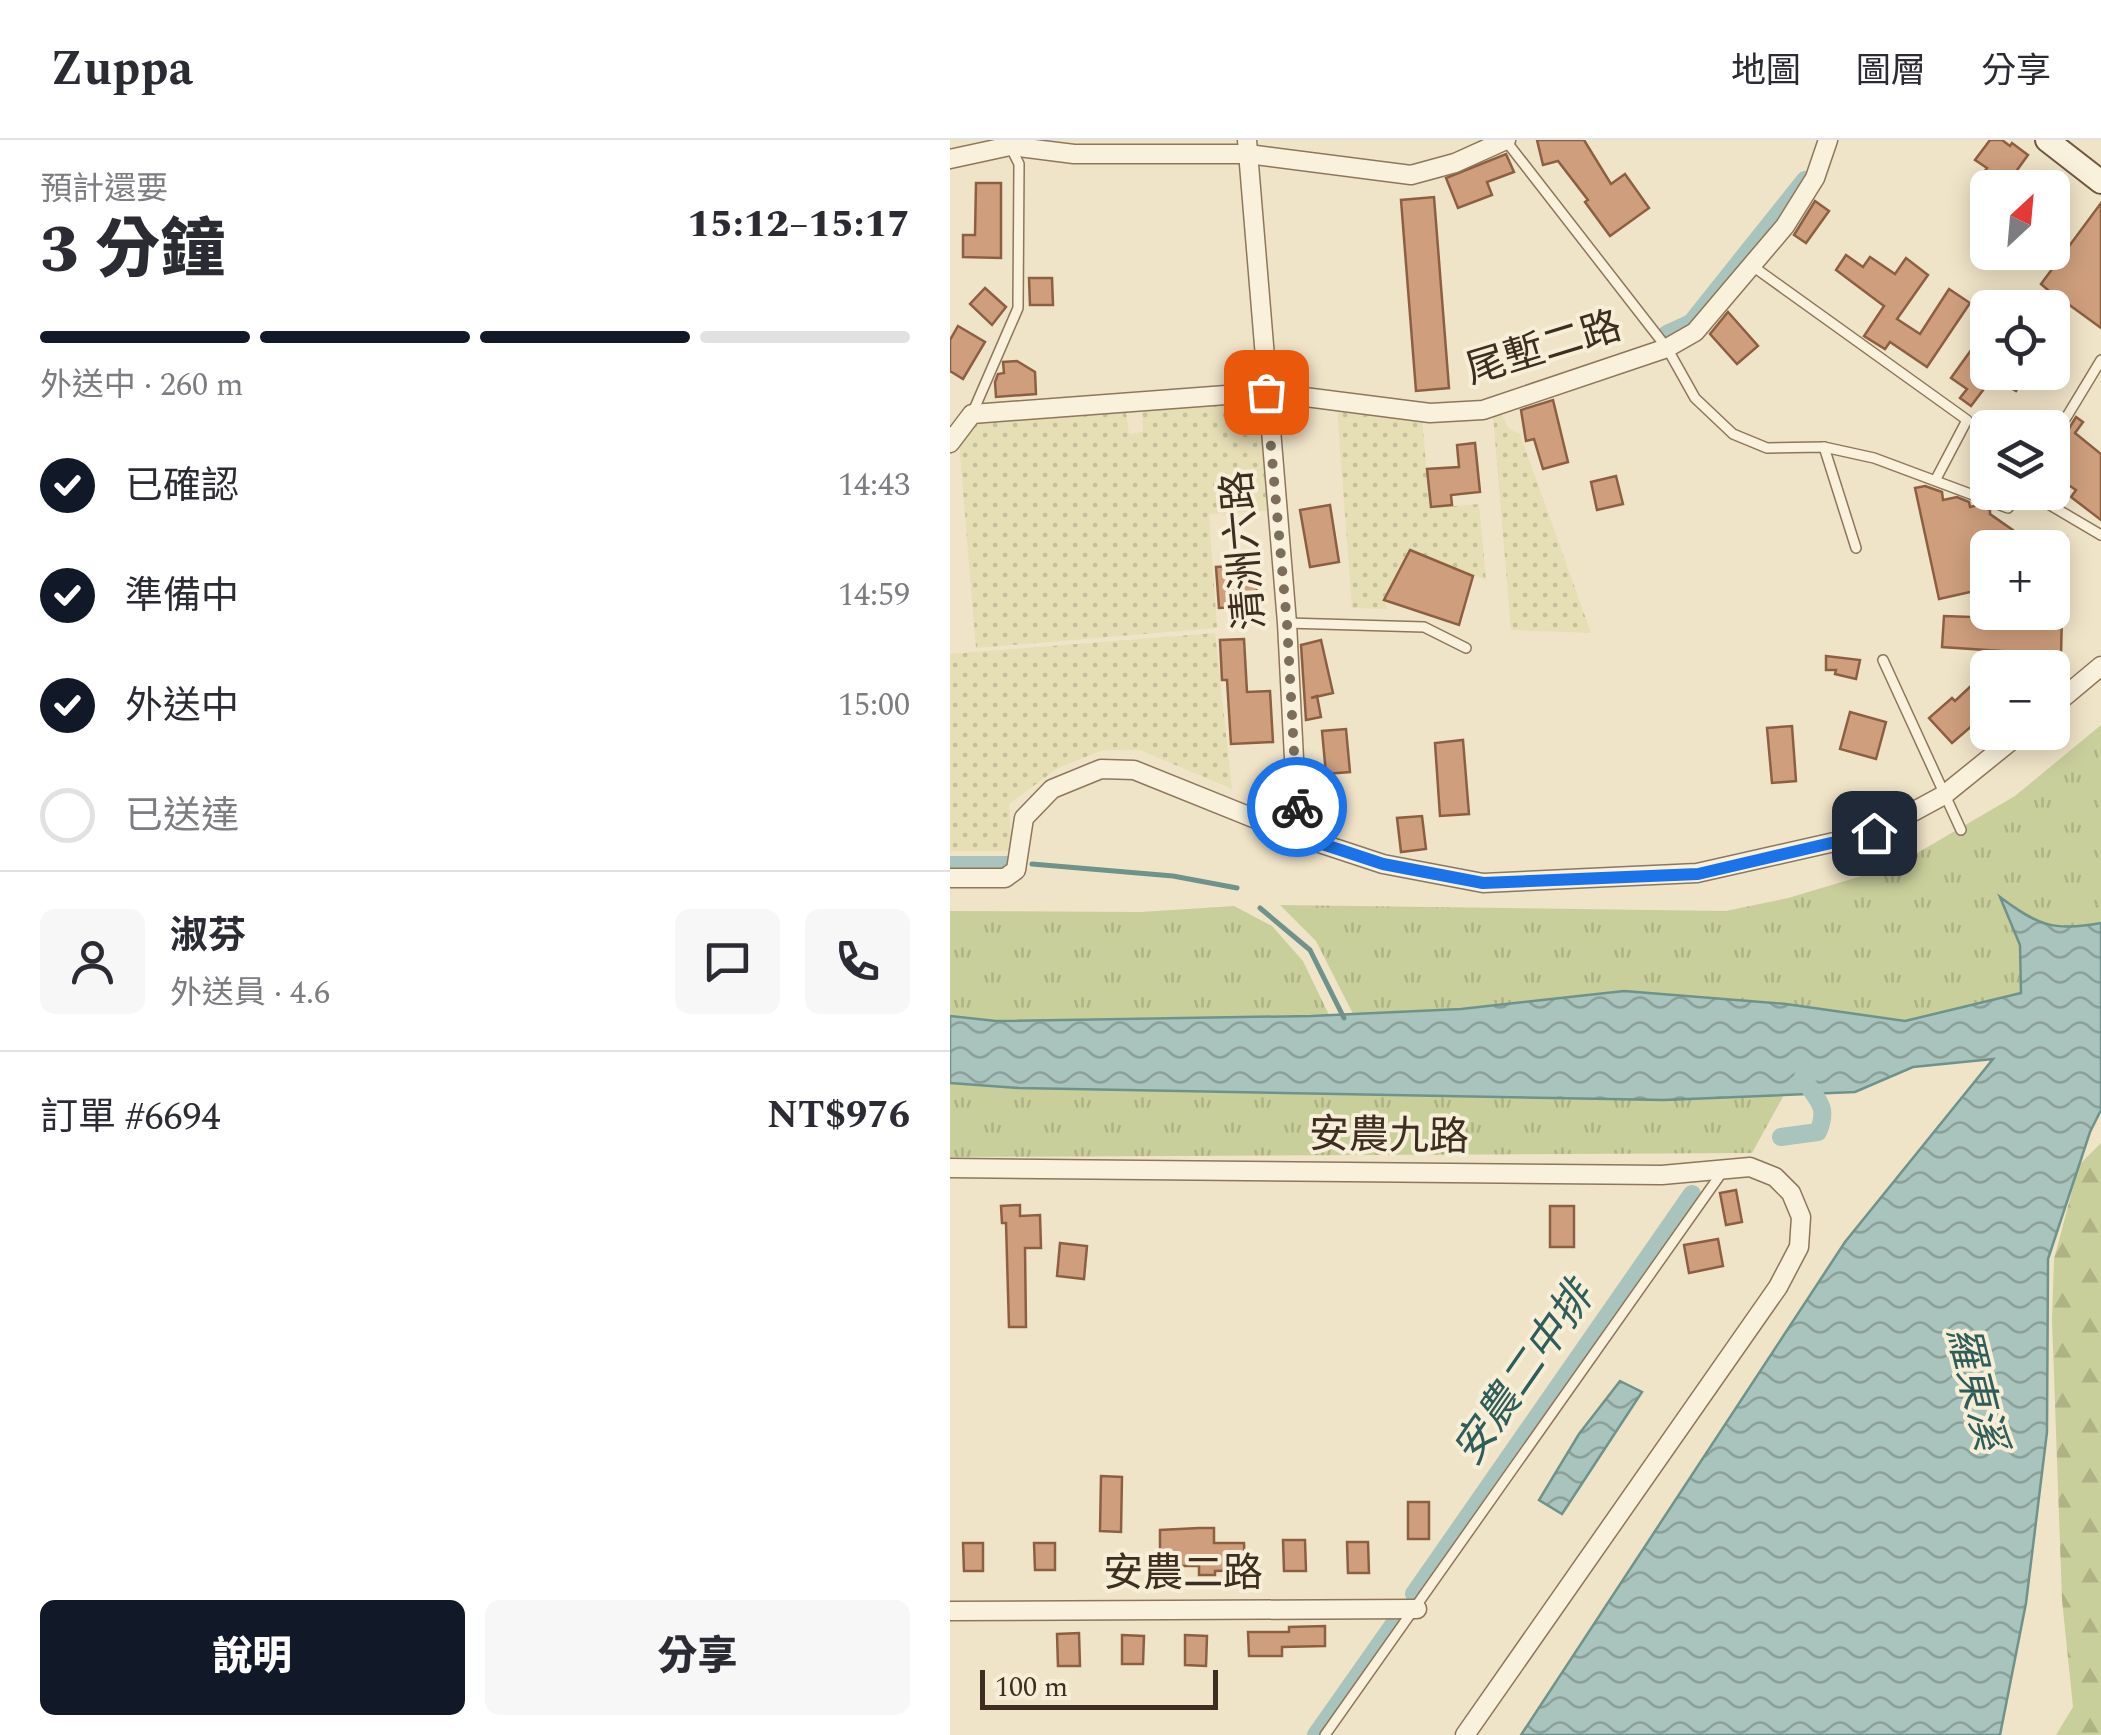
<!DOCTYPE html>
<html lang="zh-TW">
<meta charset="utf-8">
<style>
:root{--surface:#fff;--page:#f7f7f7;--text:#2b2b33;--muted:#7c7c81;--line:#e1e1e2;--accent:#111827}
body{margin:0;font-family:Spectral,"Noto Sans TC",serif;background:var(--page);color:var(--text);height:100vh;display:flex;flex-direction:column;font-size:38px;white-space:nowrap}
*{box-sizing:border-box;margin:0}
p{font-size:32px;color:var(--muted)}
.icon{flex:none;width:55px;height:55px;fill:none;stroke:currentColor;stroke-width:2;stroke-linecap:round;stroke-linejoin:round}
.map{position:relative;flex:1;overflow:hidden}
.details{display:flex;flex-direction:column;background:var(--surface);width:950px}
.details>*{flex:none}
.needle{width:65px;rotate:26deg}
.fabs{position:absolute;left:1020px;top:30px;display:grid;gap:20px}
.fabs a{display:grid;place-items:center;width:100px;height:100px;border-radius:15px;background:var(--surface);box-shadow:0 5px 25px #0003;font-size:50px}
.scale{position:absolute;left:30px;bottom:25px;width:238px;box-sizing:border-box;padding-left:10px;border:5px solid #3d2e20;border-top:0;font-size:28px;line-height:35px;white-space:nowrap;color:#3d2e20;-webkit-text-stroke:8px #f7eed8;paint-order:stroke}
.pin{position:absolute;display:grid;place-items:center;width:85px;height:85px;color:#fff;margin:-42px;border-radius:20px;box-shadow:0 5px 15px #0006}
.courier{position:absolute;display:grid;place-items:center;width:100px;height:100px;margin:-50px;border:8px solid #1a73e8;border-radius:50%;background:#fff;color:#222;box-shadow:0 2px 12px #0007}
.summary em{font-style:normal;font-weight:800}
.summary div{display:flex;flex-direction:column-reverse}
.summary{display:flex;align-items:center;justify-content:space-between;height:170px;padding:0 40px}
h1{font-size:65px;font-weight:800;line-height:75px}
.bar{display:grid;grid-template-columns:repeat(4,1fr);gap:15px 10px;align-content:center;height:120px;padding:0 40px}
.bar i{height:12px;border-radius:8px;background:var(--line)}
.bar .active{background:var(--accent)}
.bar p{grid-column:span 4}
.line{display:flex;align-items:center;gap:25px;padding:0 40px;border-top:2px solid var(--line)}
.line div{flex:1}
.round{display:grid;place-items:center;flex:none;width:105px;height:105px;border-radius:15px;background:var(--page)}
ol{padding:0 40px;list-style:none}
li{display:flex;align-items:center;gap:30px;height:110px}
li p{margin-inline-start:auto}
li .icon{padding:10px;border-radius:50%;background:var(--accent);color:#fff;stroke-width:4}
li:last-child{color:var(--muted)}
li i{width:55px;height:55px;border:5px solid var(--line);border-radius:50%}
.cta{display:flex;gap:20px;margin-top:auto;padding:20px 40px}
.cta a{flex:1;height:115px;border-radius:15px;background:var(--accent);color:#fff;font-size:40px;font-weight:800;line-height:115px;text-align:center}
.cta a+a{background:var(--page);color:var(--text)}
header{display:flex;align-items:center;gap:60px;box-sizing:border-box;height:140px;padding:0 50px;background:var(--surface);border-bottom:2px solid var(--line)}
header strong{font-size:48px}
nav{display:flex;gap:55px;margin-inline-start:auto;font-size:35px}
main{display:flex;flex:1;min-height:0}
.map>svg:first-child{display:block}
.farmland{fill:url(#farmland-dots)}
.grass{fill:url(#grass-tufts)}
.forest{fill:url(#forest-firs)}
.water{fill:url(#water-waves);stroke:#6f938a;stroke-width:2.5}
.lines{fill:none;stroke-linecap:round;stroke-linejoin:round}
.stream{stroke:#6f938a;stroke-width:5}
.canal{stroke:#a9c4bc;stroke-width:18}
.building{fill:#cf9f7d;stroke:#8d5f41;stroke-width:2.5}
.service-casing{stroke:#8d765c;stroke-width:12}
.minor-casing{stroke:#8d765c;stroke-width:21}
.secondary-casing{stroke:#6f573f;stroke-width:26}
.service{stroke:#faf1dc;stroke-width:9}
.minor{stroke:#faf1dc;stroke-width:18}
.secondary{stroke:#faf1dc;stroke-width:22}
.done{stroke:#7c6e5b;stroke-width:10;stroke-dasharray:0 18}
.route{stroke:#1a73e8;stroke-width:12}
.labels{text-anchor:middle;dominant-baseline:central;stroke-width:8;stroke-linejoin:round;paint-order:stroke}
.street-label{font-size:40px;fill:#3d2e20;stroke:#f7eed8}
.water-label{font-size:42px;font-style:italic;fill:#2f5d5a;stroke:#f7eed8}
</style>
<header>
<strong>Zuppa</strong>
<nav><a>地圖</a><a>圖層</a><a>分享</a></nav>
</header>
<main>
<section class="details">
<div class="summary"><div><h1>3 分鐘</h1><p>預計還要</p></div><em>15:12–15:17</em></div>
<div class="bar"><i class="active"></i><i class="active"></i><i class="active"></i><i></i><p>外送中 · 260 m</p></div>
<ol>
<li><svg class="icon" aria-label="check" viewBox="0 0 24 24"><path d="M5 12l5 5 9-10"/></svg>已確認<p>14:43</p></li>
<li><svg class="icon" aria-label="check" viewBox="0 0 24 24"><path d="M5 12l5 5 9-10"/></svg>準備中<p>14:59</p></li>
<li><svg class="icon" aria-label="check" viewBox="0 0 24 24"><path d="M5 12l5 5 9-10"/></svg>外送中<p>15:00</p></li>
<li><i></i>已送達</li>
</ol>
<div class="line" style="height:180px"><a class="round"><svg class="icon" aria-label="person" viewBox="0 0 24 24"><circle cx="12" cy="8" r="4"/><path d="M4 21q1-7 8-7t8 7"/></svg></a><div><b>淑芬</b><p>外送員 · 4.6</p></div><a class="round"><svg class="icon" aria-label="chat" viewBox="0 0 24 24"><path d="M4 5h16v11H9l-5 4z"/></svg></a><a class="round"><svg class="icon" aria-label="phone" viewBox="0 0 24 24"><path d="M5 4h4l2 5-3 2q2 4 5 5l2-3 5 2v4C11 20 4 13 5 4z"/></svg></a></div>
<div class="line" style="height:130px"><div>訂單 #6694</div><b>NT$976</b></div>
<div class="cta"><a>說明</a><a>分享</a></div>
</section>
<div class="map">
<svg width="1151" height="1595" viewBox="0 0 1151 1595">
<defs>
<pattern id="farmland-dots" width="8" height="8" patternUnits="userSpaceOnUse" patternTransform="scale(2.5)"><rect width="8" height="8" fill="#e6deb5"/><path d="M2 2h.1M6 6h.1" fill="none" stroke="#c6bf9b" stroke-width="1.8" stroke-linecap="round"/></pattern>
<pattern id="grass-tufts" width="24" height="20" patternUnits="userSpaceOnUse" patternTransform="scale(2.5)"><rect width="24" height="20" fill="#c9cf9b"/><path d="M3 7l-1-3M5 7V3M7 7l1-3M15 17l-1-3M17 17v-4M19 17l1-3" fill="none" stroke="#aeb285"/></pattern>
<pattern id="forest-firs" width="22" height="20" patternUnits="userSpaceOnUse" patternTransform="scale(2.5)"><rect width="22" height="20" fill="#c9cf9b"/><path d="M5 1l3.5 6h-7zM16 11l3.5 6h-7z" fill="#aeb285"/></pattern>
<pattern id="water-waves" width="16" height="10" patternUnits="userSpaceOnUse" patternTransform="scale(2.5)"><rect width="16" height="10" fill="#a9c4bc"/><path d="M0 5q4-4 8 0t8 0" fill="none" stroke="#8ba098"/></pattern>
</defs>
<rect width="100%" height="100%" fill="#f0e4c8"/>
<g class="farmland">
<polygon points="309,259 318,371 259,374 267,488 26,508 9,302 21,285 33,280 176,271 179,294 193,292 192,269"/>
<polygon points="387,267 472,279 480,368 529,364 536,440 460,410 434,460 437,469 402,468"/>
<polygon points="551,273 559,289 570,294 641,493 561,490 543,275"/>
<polygon points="265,493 282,649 190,610 153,610 108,628 59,664 62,711 0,711 0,514"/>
</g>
<g class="grass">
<path d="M1151,585V783C1105,792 1088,785 1051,759L1070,805L1072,853L955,881L836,864L674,851L505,869L403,874L366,801L330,765L776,771L838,758L945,726L1065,656Z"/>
<polygon points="284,766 322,786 353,821 379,875 46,881 0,876 0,771 191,772"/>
<polygon points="0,943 69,948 714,960 834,955 802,1013 0,1017"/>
</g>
<polygon class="forest" points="1151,1003 1151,1595 1106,1595 1123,1567 1112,1460 1102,1180 1104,1119 1129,1025"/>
<g class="water">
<path d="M1050,757C1087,785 1104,792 1151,783V970L1140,992L1098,1119L1097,1292L1076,1463L1050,1595H571L895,1102L1043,919L963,927L905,952L714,960L69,948L0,943V876L46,881L361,876L511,869L674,851L836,864L955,881L1071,853L1070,805Z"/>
<polygon points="670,1241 692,1252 612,1374 589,1360 629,1294"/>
</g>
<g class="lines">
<g class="stream">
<polyline points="82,724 223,736 287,748"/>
<polyline points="310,768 360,810 394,878"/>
</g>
<g class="canal">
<polyline points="717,194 741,183 855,40"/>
<polyline points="0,725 60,725"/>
<path d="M831,997L868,992C880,964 865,960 853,937"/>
<polyline points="464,1454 742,1054"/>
<polyline points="366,1595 444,1484"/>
</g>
</g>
<g class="building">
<polygon points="587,0 634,0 661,44 675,34 699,68 660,96 635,62 638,60 608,21 593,25"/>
<polygon points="1040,0 1052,0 1060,6 1062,3 1078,15 1054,48 1038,48 1028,41 1037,28 1025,20"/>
<polygon points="556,14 564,32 537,42 542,55 508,68 496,38"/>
<polygon points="26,43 51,43 51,118 13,117 13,95 25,95"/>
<polygon points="484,57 499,248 466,251 451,60"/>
<polygon points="865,61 879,71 856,103 844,95"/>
<polygon points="1151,63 1151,188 1114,161 1111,165 1095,153 1098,150 1091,144"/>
<polygon points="896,115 913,127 920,117 945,134 956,118 978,135 947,179 970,194 999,149 1020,163 977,227 940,202 935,209 914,196 934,166 886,130"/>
<polygon points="79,138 102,138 103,165 80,165"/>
<polygon points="35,148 56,167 42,185 20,164"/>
<polygon points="778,172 808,206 787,224 760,194"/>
<polygon points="8,186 35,202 13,239 0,231 0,200"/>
<polygon points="1038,199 1038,232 1078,232 1066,251 1043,237 1021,266 1010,258 1017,249 1001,238 1024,206 1030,210"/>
<polygon points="67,221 85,232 86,254 46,257 45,242 48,234 54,233 53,222"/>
<polygon points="603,260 618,322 593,329 584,299 576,301 571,270"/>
<polygon points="1126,277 1133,282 1125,293 1151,314 1151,380 1121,357 1126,350 1102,334 1102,309 1109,305"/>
<polygon points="525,303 530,352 501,355 502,365 481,367 477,329 509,327 507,305"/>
<polygon points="666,336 673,364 647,370 641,342"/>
<polygon points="975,346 992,352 993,360 1007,357 1019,362 1020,367 1028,365 1040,370 1040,374 1070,395 1116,397 1113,438 1102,438 1102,408 1038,408 1038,448 989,459 965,348"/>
<polygon points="380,365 389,422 360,427 350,370"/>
<polygon points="460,410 523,436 509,485 434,460"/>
<polygon points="305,425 308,466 269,468 266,427"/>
<polygon points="1081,472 1112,472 1111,515 992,507 994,476 1081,479"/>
<polygon points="294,499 297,552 320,551 323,602 281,604 277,540 272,540 270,500"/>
<polygon points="371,500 383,553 361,558 367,556 371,577 356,580 351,505"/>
<polygon points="876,516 910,520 906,539 885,534 886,530 876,530"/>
<polygon points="1038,530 1038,572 1002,603 979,578 1002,558 1005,561"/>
<polygon points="900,572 936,582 926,619 890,609"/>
<polygon points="842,586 846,641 822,643 817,588"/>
<polygon points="396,589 400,632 376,634 372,591"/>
<polygon points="513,600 519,674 490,676 485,603"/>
<polygon points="472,676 476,709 451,712 447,678"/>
<polygon points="786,1050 792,1082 776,1085 770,1053"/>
<polygon points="70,1065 70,1076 90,1075 91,1108 75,1108 76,1187 59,1187 56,1083 52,1083 51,1066"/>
<rect x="600" y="1066" width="24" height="41"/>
<polygon points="768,1099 773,1126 739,1133 734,1105"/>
<polygon points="110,1103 137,1106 134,1139 107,1136"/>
<polygon points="151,1336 172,1337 171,1392 150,1391"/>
<rect x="458" y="1362" width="21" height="37"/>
<polygon points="249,1388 264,1388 264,1403 294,1403 295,1430 265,1431 265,1435 249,1435 249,1426 210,1426 210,1390"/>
<polygon points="333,1400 355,1400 356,1431 334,1431"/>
<polygon points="397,1402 418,1402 419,1433 398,1433"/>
<polygon points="13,1403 33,1403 33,1431 14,1431"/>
<polygon points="84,1403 105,1403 105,1430 85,1430"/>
<polygon points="375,1486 375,1506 332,1507 332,1516 299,1516 298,1492 339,1492 339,1487"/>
<polygon points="129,1493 130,1526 108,1526 107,1494"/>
<polygon points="172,1495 194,1496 193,1524 172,1524"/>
<polygon points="235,1495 257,1496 256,1526 235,1525"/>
</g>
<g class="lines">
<defs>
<g id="service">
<polyline points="556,1 717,208 745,258 783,294 817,308 874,307 924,318 1058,368 1071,352"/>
<polyline points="801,125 1017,280 986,339"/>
<polyline points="22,274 68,168 69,24 61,8"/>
<polyline points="1102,301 1151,220"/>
<polyline points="874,307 906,408"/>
<polyline points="1078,352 1151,395"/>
<polyline points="337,483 474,487 516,508"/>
<polyline points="933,520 1011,690"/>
<polyline points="375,1595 773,1031"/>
</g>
<g id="minor">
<polyline points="297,0 337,483 348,696"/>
<polyline points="0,19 60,6 124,14 298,14 461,35 505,23 556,0"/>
<polyline points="0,303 22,274 316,252 480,273 533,270 717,208 745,192 835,86 865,38 878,0"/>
<polyline points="1102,567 1151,526"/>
<polyline points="0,738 55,738 66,730 74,678 102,649 151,629 184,630 348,696 433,724 533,743 747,733 924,693 994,655 1072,592"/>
<polyline points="0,1028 712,1035 800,1027 825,1037 841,1053 851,1077 849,1107 828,1147 515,1595"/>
<polyline points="0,1471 467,1469"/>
</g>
<polyline id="secondary" points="1097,0 1151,42"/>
</defs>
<use href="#service" class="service-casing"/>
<use href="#minor" class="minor-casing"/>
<use href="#secondary" class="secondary-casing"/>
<use href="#service" class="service"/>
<use href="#minor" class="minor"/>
<use href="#secondary" class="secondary"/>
</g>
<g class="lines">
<polyline class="done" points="316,252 337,483 347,667"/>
<polyline class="route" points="347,667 348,696 433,724 533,743 748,734 924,693"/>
</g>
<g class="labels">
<g class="street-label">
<text transform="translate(594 209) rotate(-17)">尾塹二路</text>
<text transform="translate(295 410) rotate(-95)">清洲六路</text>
<text transform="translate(439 997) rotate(1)">安農九路</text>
<text x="233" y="1434">安農二路</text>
</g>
<g class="water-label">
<text transform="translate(574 1234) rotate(-55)">安農二中排</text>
<text transform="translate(1025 1248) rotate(76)">羅東溪</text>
</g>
</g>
</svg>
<div class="fabs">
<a><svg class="needle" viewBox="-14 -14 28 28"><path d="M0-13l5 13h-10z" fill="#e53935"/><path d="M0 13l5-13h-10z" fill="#7c7c81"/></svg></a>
<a><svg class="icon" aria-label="locate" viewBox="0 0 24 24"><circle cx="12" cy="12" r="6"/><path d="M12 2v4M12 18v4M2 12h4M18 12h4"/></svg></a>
<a><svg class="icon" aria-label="layers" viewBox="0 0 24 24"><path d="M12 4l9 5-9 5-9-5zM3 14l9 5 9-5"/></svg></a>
<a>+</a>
<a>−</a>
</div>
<div class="scale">100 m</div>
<div class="pin" style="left:316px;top:252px;background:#ea580c"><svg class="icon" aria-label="bag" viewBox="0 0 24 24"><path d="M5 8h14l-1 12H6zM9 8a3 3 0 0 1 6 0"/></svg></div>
<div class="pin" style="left:924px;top:693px;background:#1f2937"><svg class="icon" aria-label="home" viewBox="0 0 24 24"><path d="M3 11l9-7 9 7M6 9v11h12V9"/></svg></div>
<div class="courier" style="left:347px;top:667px"><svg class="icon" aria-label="bike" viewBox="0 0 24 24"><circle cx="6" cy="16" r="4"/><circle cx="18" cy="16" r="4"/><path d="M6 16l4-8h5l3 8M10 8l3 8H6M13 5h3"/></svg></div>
</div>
</main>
